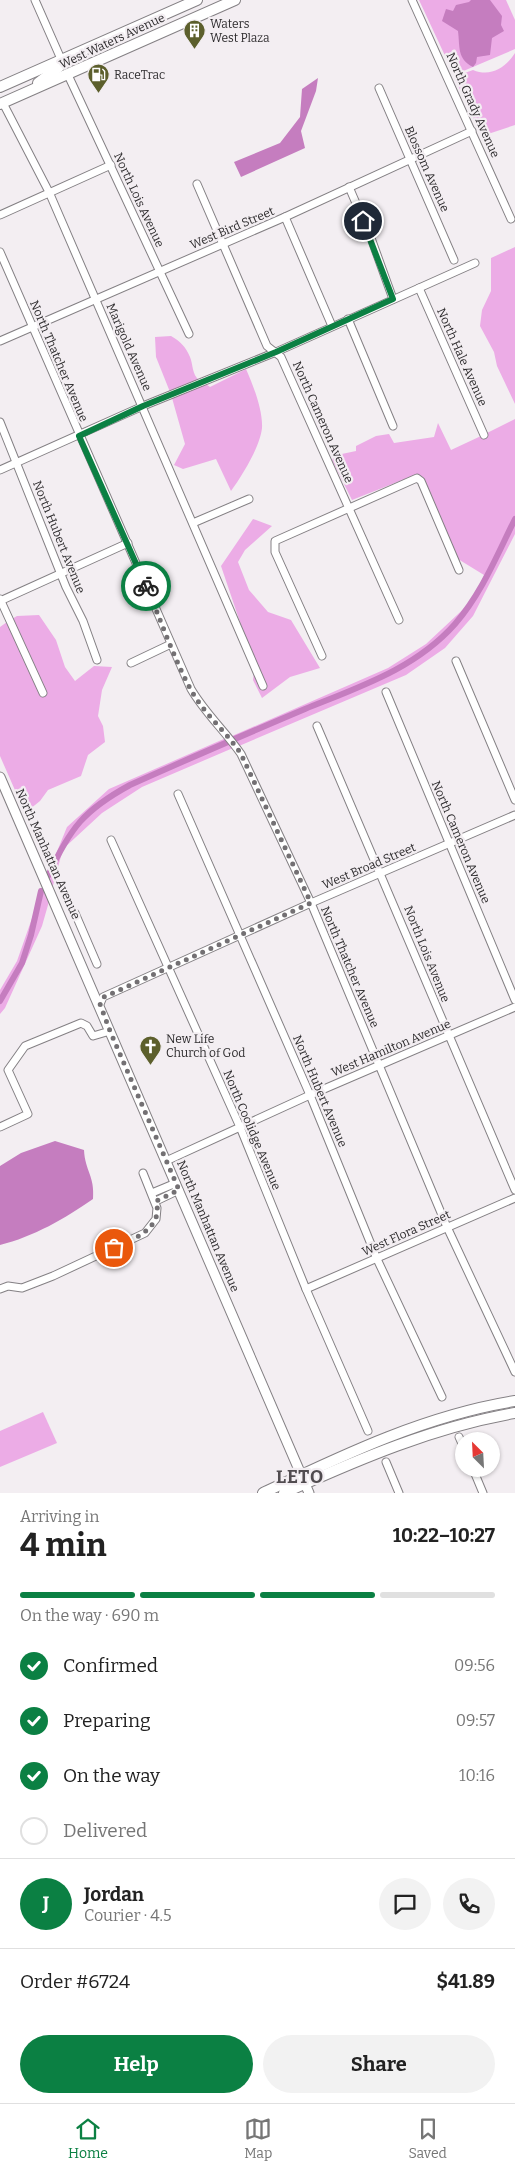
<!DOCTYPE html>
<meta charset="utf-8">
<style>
:root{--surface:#fff;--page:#f2f2f2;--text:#222;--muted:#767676;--line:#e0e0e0;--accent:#0b8043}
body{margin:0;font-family:Bitter,serif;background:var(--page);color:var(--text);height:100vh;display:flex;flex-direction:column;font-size:19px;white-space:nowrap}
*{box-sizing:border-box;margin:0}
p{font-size:16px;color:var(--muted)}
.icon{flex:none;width:28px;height:28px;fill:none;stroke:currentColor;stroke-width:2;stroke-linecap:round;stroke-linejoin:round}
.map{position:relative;height:1493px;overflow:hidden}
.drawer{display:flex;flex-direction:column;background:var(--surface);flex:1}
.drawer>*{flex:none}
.needle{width:32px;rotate:336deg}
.tools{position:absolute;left:455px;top:1432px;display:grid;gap:10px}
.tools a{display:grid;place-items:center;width:45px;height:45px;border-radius:50%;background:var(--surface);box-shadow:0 1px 4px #0004;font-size:25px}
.pin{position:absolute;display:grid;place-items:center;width:42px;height:42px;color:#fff;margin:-21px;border:2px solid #fff;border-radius:50%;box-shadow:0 1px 5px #0007}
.courier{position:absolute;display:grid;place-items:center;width:50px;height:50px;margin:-25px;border:4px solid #0b8043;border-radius:50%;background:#fff;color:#222;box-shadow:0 1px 6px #0007}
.head em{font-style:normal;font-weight:700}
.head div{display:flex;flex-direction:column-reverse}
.head{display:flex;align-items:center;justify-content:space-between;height:85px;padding:0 20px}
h1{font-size:32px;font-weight:700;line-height:38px}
.bar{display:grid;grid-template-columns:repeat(4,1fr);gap:8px 5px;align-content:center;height:60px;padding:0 20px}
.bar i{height:6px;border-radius:4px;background:var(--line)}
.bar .on{background:var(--accent)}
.bar p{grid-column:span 4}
.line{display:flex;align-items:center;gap:12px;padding:0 20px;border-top:1px solid var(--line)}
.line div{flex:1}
.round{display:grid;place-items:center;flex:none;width:52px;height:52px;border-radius:26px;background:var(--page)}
ol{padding:0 20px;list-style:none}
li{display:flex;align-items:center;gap:15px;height:55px}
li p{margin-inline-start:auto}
li .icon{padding:5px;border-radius:50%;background:var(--accent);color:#fff;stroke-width:4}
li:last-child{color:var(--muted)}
li i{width:28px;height:28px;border:2px solid var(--line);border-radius:50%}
.cta{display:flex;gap:10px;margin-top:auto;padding:10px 20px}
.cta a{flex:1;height:58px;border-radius:30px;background:var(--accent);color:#fff;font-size:20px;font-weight:700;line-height:58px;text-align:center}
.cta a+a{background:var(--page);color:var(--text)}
.menu{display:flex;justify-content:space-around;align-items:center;height:70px;border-top:1px solid var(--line);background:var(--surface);font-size:14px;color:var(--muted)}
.menu a{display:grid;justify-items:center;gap:2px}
.menu .on{color:var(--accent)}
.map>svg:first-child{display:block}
.green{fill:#ecace6}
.water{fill:#c57dbf}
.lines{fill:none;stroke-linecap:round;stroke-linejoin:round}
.canal{stroke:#c57dbf;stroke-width:6}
.minor-casing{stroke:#848084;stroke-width:9}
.tertiary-casing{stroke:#848084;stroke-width:11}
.secondary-casing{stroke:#848084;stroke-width:12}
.minor{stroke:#fff;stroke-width:7}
.tertiary{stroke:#fff;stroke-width:9}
.secondary{stroke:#fff;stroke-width:10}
.done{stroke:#737073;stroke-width:5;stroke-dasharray:0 9}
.route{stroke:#0b8043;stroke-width:6}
.labels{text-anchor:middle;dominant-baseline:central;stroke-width:4.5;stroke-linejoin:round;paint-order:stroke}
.poi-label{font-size:12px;fill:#2e2c2e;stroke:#f3eef2;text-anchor:start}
.street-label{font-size:12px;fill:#2e2c2e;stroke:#f3eef2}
.district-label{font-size:18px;font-weight:bold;letter-spacing:1px;fill:#514c50;stroke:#f3eef2}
</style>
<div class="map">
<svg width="515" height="1493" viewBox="0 0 515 1493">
<rect width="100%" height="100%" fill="#f3eef2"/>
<g class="green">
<polygon points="419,0 506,0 515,20 515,49 454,75"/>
<path d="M515,53V125L482,136L454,77L473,70C490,77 505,69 515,53Z"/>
<polygon points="515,247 515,404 497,366 494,352 480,326 482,310 491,291 491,258"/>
<path d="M171,336C180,341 186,347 190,357C193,364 192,375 199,380L170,392L156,357L155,337Z"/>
<path d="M246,369C253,385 263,410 262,428C260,447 242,476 231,491L216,459L183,469L174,465L185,444L172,398L206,384L210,387Z"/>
<polygon points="515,419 515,534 473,616 445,648 406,675 239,746 232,736 388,668 426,644 472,601 484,575 458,559 423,477 415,475 352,500 332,460 337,455 356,451 356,446 376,436 389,434 394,443 434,437 438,423 451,450 481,436 483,439 488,437 487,433"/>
<polygon points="253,519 272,526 245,550 238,562 249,590 268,612 291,620 320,668 290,677 262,698 253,680 254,672 262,690 267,688 243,631 221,566"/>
<polygon points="39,615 56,640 65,667 75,681 94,666 112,667 102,690 98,716 103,726 105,742 88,755 81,776 48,790 40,801 25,813 0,756 0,627 7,622 41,697 47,695 12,619 17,616"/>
<polygon points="226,738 233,748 142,787 102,813 63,849 52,889 47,876 67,827 109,789"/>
<polygon points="44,884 50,898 42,926 5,1008 0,1014 0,990 17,961"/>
<polygon points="43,1412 57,1443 0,1467 0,1431"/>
</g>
<g class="water">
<path d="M471,0H490L502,16L501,25L504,31L492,38L490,55L477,57L476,63L473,67C457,59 460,47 458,31L442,21L446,9L453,11L456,5L469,2Z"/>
<polygon points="318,78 316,91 301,131 305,148 241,177 234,162 280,143 300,117 302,89"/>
<path d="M55,1141L84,1150C85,1171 95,1176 93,1199C66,1218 33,1237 0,1245V1166L21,1153Z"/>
</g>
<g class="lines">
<g class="canal">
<path d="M48,876C70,828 84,810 130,785C188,759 246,734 305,709C359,687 415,669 455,624C482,593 497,555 515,519"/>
<polyline points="0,1001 22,963 31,935 41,891"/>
</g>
<defs>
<g id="minor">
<polyline points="35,0 61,59"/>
<polyline points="412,0 511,219"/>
<polyline points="68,75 189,334"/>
<polyline points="379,88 454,260"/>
<polyline points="3,103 49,192 263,686"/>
<polyline points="197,184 267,346 281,357 399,620"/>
<polyline points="349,187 371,238 393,299"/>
<polyline points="0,215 111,165"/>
<polyline points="285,217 332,326"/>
<path d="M0,252L191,689C205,713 225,731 241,754L311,903L447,1227L515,1372"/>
<polyline points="419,288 484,435"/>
<polyline points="348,319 393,426"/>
<polyline points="0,341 285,217 472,131"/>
<polyline points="0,422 66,587 83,621 97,660"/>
<polyline points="0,470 143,406 276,352 475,263"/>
<polyline points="193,523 249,499"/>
<polyline points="0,599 43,693"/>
<polyline points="0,601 128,543"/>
<polyline points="322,656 275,552 275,541 417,478 421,481 459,570"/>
<polyline points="456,661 515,800"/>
<polyline points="131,663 171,644"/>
<polyline points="386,692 515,1000"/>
<polyline points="317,726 515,1190"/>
<polyline points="178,794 310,1095 377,1259 442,1397"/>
<polyline points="111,840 240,1127 306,1289 368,1431"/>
<polyline points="75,913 97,964"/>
<polyline points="100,1004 103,997 311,903 515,815"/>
<polyline points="0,1127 28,1114 8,1070 25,1046 81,1023 87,1026 93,1036 110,1031"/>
<polyline points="166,1161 310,1095 515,1007"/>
<polyline points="152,1193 176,1183"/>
<polyline points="156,1201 179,1190"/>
<polyline points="0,1289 8,1286 22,1288 53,1276 145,1233 156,1219 157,1208 143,1173"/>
<polyline points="306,1289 515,1198"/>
<polyline points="459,1437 464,1448"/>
<polyline points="386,1462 399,1493"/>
<polyline points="473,1469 483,1493"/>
</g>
<polyline id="tertiary" points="0,777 309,1493"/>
<g id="secondary">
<polyline points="38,83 59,67 61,59"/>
<polyline points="0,87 197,0"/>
<polyline points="0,104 235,0"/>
<path d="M263,1493C343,1455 426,1415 515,1401"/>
<path d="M284,1493C359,1459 434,1427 515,1413"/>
</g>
</defs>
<use href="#minor" class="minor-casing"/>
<use href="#tertiary" class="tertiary-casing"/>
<use href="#secondary" class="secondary-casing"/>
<use href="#minor" class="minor"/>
<use href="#tertiary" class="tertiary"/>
<use href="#secondary" class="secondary"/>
</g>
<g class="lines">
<path class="done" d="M114,1248C134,1239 164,1228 156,1201L179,1190L110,1031L100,1004L104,997L311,903L241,754C226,731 204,714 191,690C173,657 161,620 146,586"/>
<polyline class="route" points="146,586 79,436 143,406 276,352 393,299 363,221"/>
</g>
<defs>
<symbol id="building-pin" viewBox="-11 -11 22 30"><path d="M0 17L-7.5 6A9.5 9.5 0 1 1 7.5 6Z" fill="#5c5f2c" stroke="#f3eef2"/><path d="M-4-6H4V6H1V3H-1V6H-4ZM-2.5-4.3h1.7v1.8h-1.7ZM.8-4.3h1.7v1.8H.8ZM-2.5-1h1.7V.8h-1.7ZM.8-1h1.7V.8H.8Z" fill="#fff"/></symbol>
<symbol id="fuel-pin" viewBox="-11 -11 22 30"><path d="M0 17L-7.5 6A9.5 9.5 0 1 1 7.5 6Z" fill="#5c5f2c" stroke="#f3eef2"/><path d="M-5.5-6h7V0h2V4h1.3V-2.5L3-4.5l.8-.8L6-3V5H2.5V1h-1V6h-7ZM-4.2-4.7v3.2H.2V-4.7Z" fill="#fff"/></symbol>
<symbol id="church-pin" viewBox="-11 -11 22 30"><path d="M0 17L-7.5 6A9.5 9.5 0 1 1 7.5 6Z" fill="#5c5f2c" stroke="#f3eef2"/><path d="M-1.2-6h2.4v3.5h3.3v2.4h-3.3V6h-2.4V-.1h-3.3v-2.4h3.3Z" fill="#fff"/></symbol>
</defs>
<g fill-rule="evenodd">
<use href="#building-pin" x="182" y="18" width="25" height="34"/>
<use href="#fuel-pin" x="86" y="62" width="25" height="34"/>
<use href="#church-pin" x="138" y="1034" width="25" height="34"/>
</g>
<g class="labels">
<g class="poi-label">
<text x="210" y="24">Waters<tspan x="210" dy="14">West Plaza</tspan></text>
<text x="114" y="75">RaceTrac</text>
<text x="166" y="1039">New Life<tspan x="166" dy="14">Church of God</tspan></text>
</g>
<g class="street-label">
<text transform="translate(112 41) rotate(-25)">West Waters Avenue</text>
<text transform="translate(473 105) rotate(66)">North Grady Avenue</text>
<text transform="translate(427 169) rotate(66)">Blossom Avenue</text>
<text transform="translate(139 200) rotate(65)">North Lois Avenue</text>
<text transform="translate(232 228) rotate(-23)">West Bird Street</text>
<text transform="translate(129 347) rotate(66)">Marigold Avenue</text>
<text transform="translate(462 357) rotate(66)">North Hale Avenue</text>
<text transform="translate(59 361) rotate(67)">North Thatcher Avenue</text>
<text transform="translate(323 422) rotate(66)">North Cameron Avenue</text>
<text transform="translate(59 537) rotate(68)">North Hubert Avenue</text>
<text transform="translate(461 842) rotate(67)">North Cameron Avenue</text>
<text transform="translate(48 854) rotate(66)">North Manhattan Avenue</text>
<text transform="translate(369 866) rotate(-23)">West Broad Street</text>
<text transform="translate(427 954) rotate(68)">North Lois Avenue</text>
<text transform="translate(350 967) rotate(67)">North Thatcher Avenue</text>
<text transform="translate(391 1048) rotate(-23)">West Hamilton Avenue</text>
<text transform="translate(320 1091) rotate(67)">North Hubert Avenue</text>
<text transform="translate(252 1130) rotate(67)">North Coolidge Avenue</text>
<text transform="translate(208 1226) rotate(67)">North Manhattan Avenue</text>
<text transform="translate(406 1233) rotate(-24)">West Flora Street</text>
</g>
<g class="district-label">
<text x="300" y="1477">LETO</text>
</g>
</g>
</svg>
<div class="tools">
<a><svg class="needle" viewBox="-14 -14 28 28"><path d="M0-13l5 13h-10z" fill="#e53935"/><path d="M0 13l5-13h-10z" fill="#767676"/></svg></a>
</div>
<div class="pin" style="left:114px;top:1248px;background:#ea580c"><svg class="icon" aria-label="bag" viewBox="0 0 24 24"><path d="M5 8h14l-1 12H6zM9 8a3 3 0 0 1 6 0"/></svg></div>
<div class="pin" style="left:363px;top:221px;background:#1f2937"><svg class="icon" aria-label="home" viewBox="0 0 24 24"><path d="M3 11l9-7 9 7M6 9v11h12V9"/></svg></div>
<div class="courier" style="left:146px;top:586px"><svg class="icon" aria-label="bike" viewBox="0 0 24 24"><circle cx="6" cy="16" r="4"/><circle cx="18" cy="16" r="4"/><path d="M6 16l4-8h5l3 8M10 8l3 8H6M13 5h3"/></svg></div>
</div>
<section class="drawer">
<div class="head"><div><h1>4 min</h1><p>Arriving in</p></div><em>10:22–10:27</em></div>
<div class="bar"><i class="on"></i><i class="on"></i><i class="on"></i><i></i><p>On the way · 690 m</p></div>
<ol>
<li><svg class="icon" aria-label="check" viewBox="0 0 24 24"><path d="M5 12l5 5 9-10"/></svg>Confirmed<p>09:56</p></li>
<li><svg class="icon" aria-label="check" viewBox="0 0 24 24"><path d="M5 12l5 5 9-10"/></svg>Preparing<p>09:57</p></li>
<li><svg class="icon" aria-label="check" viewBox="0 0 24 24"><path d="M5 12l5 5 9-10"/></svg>On the way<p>10:16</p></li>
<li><i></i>Delivered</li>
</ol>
<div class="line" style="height:90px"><b class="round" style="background:var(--accent);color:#fff">J</b><div><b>Jordan</b><p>Courier · 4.5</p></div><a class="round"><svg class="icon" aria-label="chat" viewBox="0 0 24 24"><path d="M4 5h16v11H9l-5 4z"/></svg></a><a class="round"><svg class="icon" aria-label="phone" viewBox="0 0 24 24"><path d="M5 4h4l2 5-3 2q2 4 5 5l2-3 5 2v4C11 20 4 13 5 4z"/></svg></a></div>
<div class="line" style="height:65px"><div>Order #6724</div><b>$41.89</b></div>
<div class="cta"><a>Help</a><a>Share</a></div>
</section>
<nav class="menu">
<a class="on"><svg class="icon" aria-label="home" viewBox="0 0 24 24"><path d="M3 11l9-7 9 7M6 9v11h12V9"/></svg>Home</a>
<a><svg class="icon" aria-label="map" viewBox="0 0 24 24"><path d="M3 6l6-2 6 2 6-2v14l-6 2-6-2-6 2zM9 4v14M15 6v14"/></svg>Map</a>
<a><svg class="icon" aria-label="saved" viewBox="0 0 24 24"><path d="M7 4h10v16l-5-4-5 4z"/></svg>Saved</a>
</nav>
